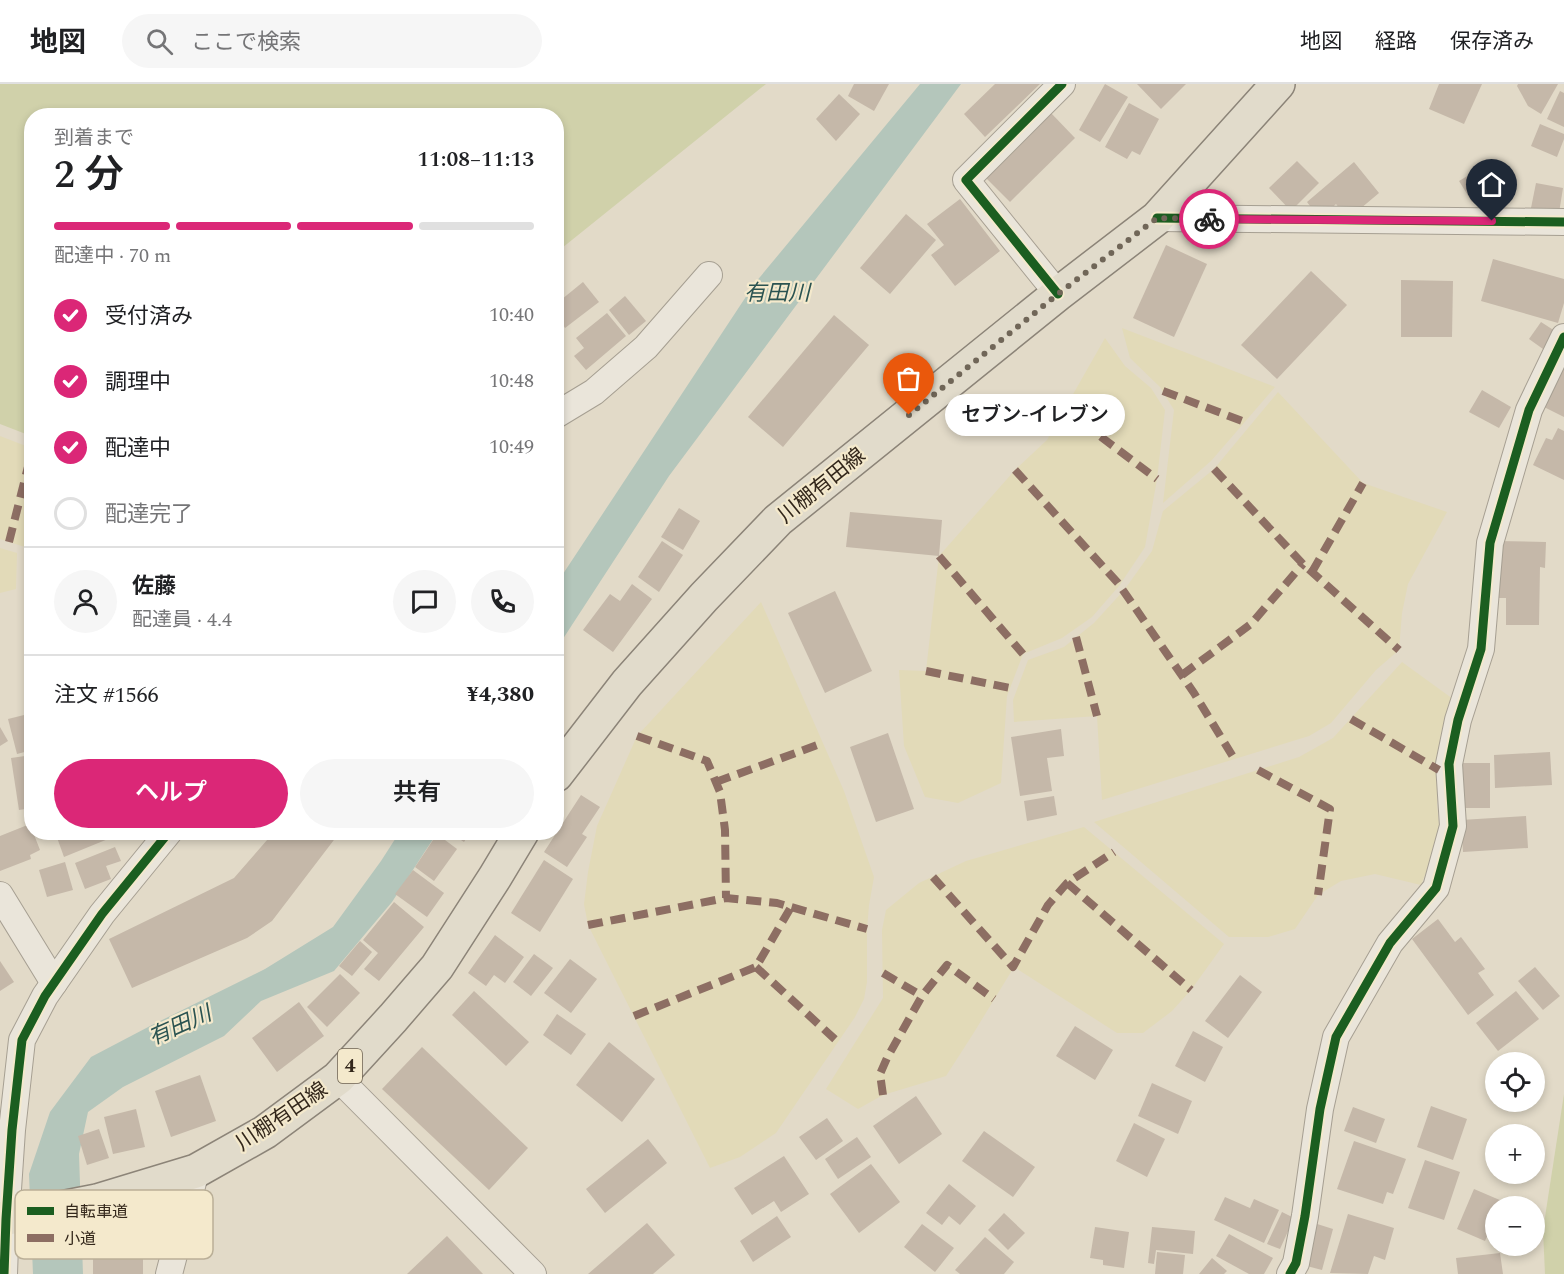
<!DOCTYPE html>
<html lang="ja">
<meta charset="utf-8">
<style>
:root{--surface:#fff;--page:#f6f6f6;--text:#202124;--muted:#757577;--line:#e0e0e0;--accent:#db2777}
body{margin:0;font-family:Spectral,"Noto Sans JP",serif;background:var(--page);color:var(--text);height:100vh;display:flex;flex-direction:column;font-size:22px;white-space:nowrap}
*{box-sizing:border-box;margin:0}
p{font-size:20px;color:var(--muted)}
.icon{flex:none;width:33px;height:33px;fill:none;stroke:currentColor;stroke-width:2;stroke-linecap:round;stroke-linejoin:round}
.map{position:relative;flex:1;overflow:hidden}
.side{position:absolute;left:24px;top:24px;width:540px;height:732px;display:flex;flex-direction:column;background:var(--surface);border-radius:24px;box-shadow:0 3px 9px #0003}
.side>*{flex:none}
.fabs{position:absolute;left:1485px;top:968px;display:grid;gap:12px}
.fabs a{display:grid;place-items:center;width:60px;height:60px;border-radius:50%;background:var(--surface);box-shadow:0 3px 9px #0003;font-size:30px}
.pin{position:absolute;display:grid;place-items:center;width:51px;height:51px;color:#fff;margin:-62px -26px;border-radius:50% 50% 50% 0;rotate:-45deg;box-shadow:0 0 6px #0007}
.pin .icon{rotate:45deg}
.courier{position:absolute;display:grid;place-items:center;width:60px;height:60px;margin:-30px;border:4px solid #db2777;border-radius:50%;background:#fff;color:#222;box-shadow:0 2px 8px #0007}
.bubble{position:absolute;height:42px;border-radius:21px;background:var(--surface);box-shadow:0 3px 9px #0003;font-size:20px;font-weight:600;line-height:42px;text-align:center}
.summary em{font-style:normal;font-weight:600}
.summary div{display:flex;flex-direction:column-reverse}
.summary{display:flex;align-items:center;justify-content:space-between;height:102px;padding:0 30px}
h1{font-size:39px;font-weight:600;line-height:45px}
.bar{display:grid;grid-template-columns:repeat(4,1fr);gap:9px 6px;align-content:center;height:72px;padding:0 30px}
.bar i{height:8px;border-radius:4px;background:var(--line)}
.bar .selected{background:var(--accent)}
.bar p{grid-column:span 4}
.line{display:flex;align-items:center;gap:15px;padding:0 30px;border-top:2px solid var(--line)}
.line div{flex:1}
.round{display:grid;place-items:center;flex:none;width:63px;height:63px;border-radius:32px;background:var(--page)}
ol{padding:0 30px;list-style:none}
li{display:flex;align-items:center;gap:18px;height:66px}
li p{margin-inline-start:auto}
li .icon{padding:6px;border-radius:50%;background:var(--accent);color:#fff;stroke-width:4}
li:last-child{color:var(--muted)}
li i{width:33px;height:33px;border:3px solid var(--line);border-radius:50%}
.primary-button{display:flex;gap:12px;margin-top:auto;padding:12px 30px}
.primary-button a{flex:1;height:69px;border-radius:36px;background:var(--accent);color:#fff;font-size:24px;font-weight:600;line-height:69px;text-align:center}
.primary-button a+a{background:var(--page);color:var(--text)}
header{display:flex;align-items:center;gap:36px;box-sizing:border-box;height:84px;padding:0 30px;background:var(--surface);border-bottom:2px solid var(--line)}
header strong{font-size:28px}
nav{display:flex;gap:33px;margin-inline-start:auto;font-size:21px}
.search{width:420px;height:54px;background:var(--page);display:flex;align-items:center;gap:15px;box-sizing:border-box;padding:0 21px;border-radius:33px;color:var(--muted);font-size:22px}
.map>svg:first-child{display:block}
.farmland{fill:#e2dab8}
.green{fill:#d0d1aa}
.water{fill:#b4c6bb}
.building{fill:#c5b8a9}
.lines{fill:none;stroke-linecap:round;stroke-linejoin:round}
.minor-casing{stroke:#a69f92;stroke-width:28}
.primary-casing{stroke:#8c8478;stroke-width:36}
.minor{stroke:#eae5da;stroke-width:26}
.primary{stroke:#e1dbcb;stroke-width:33}
.quiet{stroke:#8d6e63;stroke-width:8;stroke-dasharray:15 8;stroke-linecap:butt}
.cycleway-casing{stroke:#f4e9cc;stroke-width:13}
.cycleway{stroke:#1b5e20;stroke-width:9}
.done{stroke:#706658;stroke-width:6;stroke-dasharray:0 10.8}
.route{stroke:#db2777;stroke-width:8}
.labels{text-anchor:middle;dominant-baseline:central;stroke-width:4.5;stroke-linejoin:round;paint-order:stroke}
.shield{fill:#f4e9cc;stroke:#6d6150;stroke-width:1.5}
.shield-label{font-size:20px;font-weight:bold;fill:#33271b}
.street-label{font-size:21px;fill:#33271b;stroke:#f4e9cc}
.water-label{font-size:22px;font-style:italic;fill:#2a5351;stroke:#f4e9cc}
.key{fill:#f4e9cc;stroke:#baaf97;stroke-width:1.5}
.key-label{font-size:16px;fill:#33271b}
</style>
<header>
<strong>地図</strong>
<div class="search"><svg class="icon" aria-label="search" viewBox="0 0 24 24"><circle cx="10" cy="10" r="6"/><path d="M15 15l6 6"/></svg>ここで検索</div>
<nav><a>地図</a><a>経路</a><a>保存済み</a></nav>
</header>
<div class="map">
<svg width="1564" height="1190" viewBox="0 0 1564 1190">
<rect width="100%" height="100%" fill="#e2dac8"/>
<g class="farmland">
<polygon points="1122,244 1275,303 1211,377 1163,419 1174,326 1160,303 1130,274"/>
<polygon points="1105,254 1125,282 1151,304 1165,326 1157,395 1145,463 1119,502 1092,533 1062,554 1023,570 1007,612 1001,699 958,719 925,713 904,662 899,586 926,587 939,472 1015,386 1047,356"/>
<polygon points="1278,308 1363,399 1447,428 1408,500 1402,529 1399,566 1376,586 1331,639 1309,652 1102,716 1097,632 1014,638 1013,616 1028,576 1064,563 1094,539 1125,505 1152,467 1163,427 1214,385"/>
<polygon points="0,352 31,364 31,465 0,455"/>
<polygon points="0,464 17,469 16,505 0,509"/>
<polygon points="761,518 844,707 874,793 869,821 867,845 867,898 864,915 855,933 776,1049 740,1073 710,1084 588,841 584,820 588,788 597,742 637,652"/>
<polygon points="1402,578 1453,615 1439,686 1437,720 1439,741 1435,765 1421,801 1375,790 1341,797 1318,811 1295,845 1268,853 1229,853 1094,738 1299,673 1333,654"/>
<polygon points="1084,743 1224,860 1191,906 1172,927 1143,949 1117,949 1014,883 973,950 946,992 883,1011 858,1025 826,1005 883,914 882,846 886,826 919,799 966,777"/>
</g>
<g class="green">
<polygon points="0,0 766,0 557,168 556,32 32,32 31,352 0,340"/>
<polygon points="1564,1010 1564,1190 1545,1190 1543,1146"/>
</g>
<g class="water">
<polygon points="920,0 961,0 669,392 557,564 557,499 755,199"/>
<polygon points="399,749 437,749 392,818 334,887 261,917 224,952 123,1003 88,1028 79,1070 83,1190 33,1190 29,1090 50,1028 91,973 152,941 265,885 333,843 381,777"/>
</g>
<g class="building">
<polygon points="854,0 889,0 874,27 848,12"/>
<polygon points="995,0 1040,0 985,53 964,30"/>
<polygon points="1105,0 1128,13 1100,58 1079,46"/>
<polygon points="1137,0 1186,0 1161,25"/>
<polygon points="1439,0 1482,0 1464,40 1429,25"/>
<polygon points="1518,0 1558,0 1541,30 1528,22 1517,2"/>
<polygon points="1560,7 1564,9 1564,43 1547,35"/>
<polygon points="839,10 860,30 836,57 816,35"/>
<polygon points="1129,19 1159,35 1140,71 1132,67 1127,75 1105,63"/>
<polygon points="1051,29 1075,54 1010,118 985,93"/>
<polygon points="1540,40 1564,50 1564,55 1557,73 1531,62"/>
<polygon points="1297,77 1319,99 1291,127 1269,104"/>
<polygon points="1354,78 1379,109 1348,135 1336,120 1320,135 1307,118"/>
<polygon points="1481,84 1493,105 1472,118 1459,97"/>
<polygon points="1536,99 1563,104 1559,129 1531,124"/>
<polygon points="960,115 1000,167 955,202 931,171 944,161 927,140"/>
<polygon points="906,130 936,156 890,210 860,184"/>
<polygon points="1166,161 1207,180 1174,253 1133,234"/>
<polygon points="1493,175 1564,195 1564,219 1558,239 1481,217"/>
<polygon points="1311,187 1347,221 1277,295 1241,261"/>
<polygon points="1401,196 1453,197 1452,253 1401,253"/>
<polygon points="583,198 599,218 565,244 556,229 556,220"/>
<polygon points="625,212 646,237 629,251 609,226"/>
<polygon points="607,229 626,252 586,286 574,272 584,264 576,254"/>
<polygon points="834,231 869,261 783,363 748,333"/>
<polygon points="1541,238 1555,247 1543,265 1529,255"/>
<polygon points="1564,268 1564,333 1538,320"/>
<polygon points="556,277 564,286 556,292"/>
<polygon points="1482,306 1511,323 1499,344 1469,328"/>
<polygon points="1558,344 1564,347 1564,396 1533,381 1546,354 1552,356"/>
<polygon points="679,424 700,437 683,466 661,453"/>
<polygon points="850,428 942,436 939,472 846,463"/>
<polygon points="662,457 683,471 659,508 638,493"/>
<polygon points="1497,457 1546,458 1545,484 1540,483 1539,541 1506,541 1506,514 1496,514"/>
<polygon points="632,500 652,515 613,568 583,546 610,510 620,517"/>
<polygon points="835,507 872,587 825,609 788,529"/>
<polygon points="32,629 32,666 17,670 8,635"/>
<polygon points="0,643 8,657 0,662"/>
<polygon points="1061,645 1064,672 1047,674 1052,707 1020,712 1011,653"/>
<polygon points="888,649 914,725 876,738 850,663"/>
<polygon points="1550,668 1552,701 1495,704 1494,671"/>
<polygon points="32,671 32,724 19,726 11,674"/>
<rect x="1463" y="679" width="27" height="45"/>
<polygon points="581,711 600,723 582,750 587,753 567,783 544,768"/>
<polygon points="1054,712 1057,731 1027,737 1024,717"/>
<polygon points="1526,732 1528,764 1463,768 1461,736"/>
<polygon points="30,740 32,748 33,748 40,766 30,771 31,775 0,787 0,752"/>
<polygon points="55,748 105,748 108,755 64,773"/>
<polygon points="274,748 340,748 272,837 247,854 132,904 109,855 234,794"/>
<polygon points="449,748 470,748 464,758"/>
<polygon points="437,750 457,765 434,797 415,783"/>
<polygon points="115,763 121,777 106,782 111,795 85,805 75,779"/>
<polygon points="544,776 573,795 540,848 511,829"/>
<polygon points="65,778 73,806 47,813 39,786"/>
<polygon points="413,786 444,809 427,833 395,810"/>
<polygon points="394,818 424,843 379,897 364,885 378,869 363,856"/>
<polygon points="1438,835 1455,858 1461,853 1485,885 1478,889 1494,911 1468,931 1412,855"/>
<polygon points="495,851 524,873 505,899 494,891 486,902 468,889"/>
<polygon points="360,857 372,868 352,892 339,882"/>
<polygon points="534,870 553,884 531,912 513,898"/>
<polygon points="570,875 597,895 571,929 544,909"/>
<polygon points="0,877 14,898 0,907"/>
<polygon points="1535,883 1560,912 1543,926 1518,897"/>
<polygon points="340,890 360,909 327,943 307,923"/>
<polygon points="1240,891 1262,908 1228,954 1205,937"/>
<polygon points="474,907 529,958 506,982 452,931"/>
<polygon points="1516,907 1539,935 1498,967 1476,939"/>
<polygon points="299,918 324,952 277,988 252,954"/>
<polygon points="557,930 586,950 571,971 543,951"/>
<polygon points="1075,942 1113,966 1095,996 1056,972"/>
<polygon points="1193,947 1223,963 1205,998 1175,982"/>
<polygon points="609,958 655,995 622,1038 576,1001"/>
<polygon points="422,963 528,1064 489,1106 382,1005"/>
<polygon points="200,991 216,1037 171,1053 155,1007"/>
<polygon points="1152,999 1192,1017 1178,1050 1138,1032"/>
<polygon points="916,1012 942,1050 899,1080 873,1042"/>
<polygon points="1431,1022 1467,1035 1453,1076 1417,1063"/>
<polygon points="1353,1023 1385,1035 1376,1059 1344,1047"/>
<polygon points="136,1025 145,1063 113,1070 104,1033"/>
<polygon points="827,1034 843,1057 816,1076 799,1053"/>
<polygon points="1134,1039 1165,1055 1147,1093 1116,1077"/>
<polygon points="99,1045 109,1074 87,1081 78,1052"/>
<polygon points="984,1047 1035,1083 1013,1113 962,1077"/>
<polygon points="857,1053 871,1073 838,1095 825,1075"/>
<polygon points="648,1055 667,1079 605,1129 586,1105"/>
<polygon points="1354,1057 1406,1075 1393,1110 1387,1108 1383,1120 1337,1105"/>
<polygon points="784,1072 809,1110 781,1128 774,1117 752,1131 734,1104"/>
<polygon points="1425,1076 1460,1088 1444,1136 1408,1124"/>
<polygon points="871,1080 900,1118 859,1149 830,1110"/>
<polygon points="949,1100 976,1122 960,1141 949,1132 942,1141 926,1129"/>
<polygon points="1474,1105 1502,1117 1500,1122 1496,1122 1496,1133 1485,1157 1457,1145"/>
<polygon points="1225,1113 1250,1124 1254,1115 1279,1126 1264,1159 1214,1136"/>
<polygon points="1282,1128 1294,1134 1280,1165 1267,1160"/>
<polygon points="1004,1129 1025,1149 1008,1166 988,1146"/>
<polygon points="1348,1130 1394,1144 1385,1176 1374,1172 1368,1190 1330,1189"/>
<polygon points="777,1132 791,1153 753,1178 740,1157"/>
<polygon points="647,1139 675,1171 653,1190 588,1190"/>
<polygon points="1314,1139 1333,1145 1322,1186 1303,1181"/>
<polygon points="922,1140 954,1164 935,1188 904,1163"/>
<polygon points="1095,1143 1129,1148 1124,1184 1103,1181 1103,1176 1090,1174"/>
<polygon points="1152,1143 1195,1147 1193,1170 1156,1166 1154,1180 1148,1179"/>
<polygon points="1229,1150 1273,1174 1264,1190 1249,1190 1216,1172"/>
<polygon points="447,1152 483,1190 407,1190"/>
<rect x="93" y="1153" width="50" height="37"/>
<polygon points="985,1153 1014,1178 1004,1190 960,1190 955,1186"/>
<polygon points="1157,1168 1185,1171 1183,1190 1155,1190"/>
<polygon points="1500,1169 1503,1190 1458,1190 1456,1174"/>
<polygon points="1212,1174 1227,1187 1224,1190 1199,1190"/>
</g>
<g class="lines">
<defs>
<g id="minor">
<polyline points="1157,134 1564,138"/>
<polyline points="1058,210 966,96 1062,0"/>
<polyline points="556,331 594,308 646,263 709,191"/>
<polyline points="0,811 54,899"/>
<polyline points="338,994 533,1190"/>
<polyline points="4,1190 6,1135 12,1046 22,956 45,912 102,830 169,748"/>
<polyline points="169,1190 196,1087"/>
<polyline points="1290,1190 1296,1179 1305,1132 1320,1025 1336,953 1390,859 1436,804 1453,742 1449,680 1458,636 1481,565 1490,459 1529,326 1564,253"/>
</g>
<g id="primary">
<polyline points="556,691 627,599 704,513 778,436 1058,210 1157,134 1278,0"/>
<polyline points="0,1135 15,1133 97,1117 196,1087 265,1048 338,994 393,934 437,883 495,793 522,748"/>
</g>
</defs>
<use href="#minor" class="minor-casing"/>
<use href="#primary" class="primary-casing"/>
<use href="#minor" class="minor"/>
<use href="#primary" class="primary"/>
<g class="quiet">
<polyline points="1163,307 1245,338"/>
<polyline points="1064,325 1157,395"/>
<polyline points="1214,385 1303,480 1399,566"/>
<polyline points="1015,386 1118,499 1194,609 1235,676"/>
<polyline points="9,458 32,367"/>
<polyline points="939,472 1023,570"/>
<polyline points="1312,488 1363,399"/>
<polyline points="1076,553 1097,632"/>
<polyline points="926,587 1010,604"/>
<polyline points="1182,591 1251,540 1303,480"/>
<polyline points="1351,635 1439,686"/>
<polyline points="637,652 707,677 720,708 725,746 726,814"/>
<polyline points="1258,686 1330,725 1318,811"/>
<polyline points="716,698 823,659"/>
<polyline points="933,793 1013,883 1048,821 1067,799 1114,768"/>
<polyline points="1067,799 1191,906"/>
<polyline points="588,841 726,814 777,819 867,845"/>
<polyline points="756,883 838,958"/>
<polyline points="883,889 922,912"/>
<polyline points="634,932 756,883 791,823"/>
<polyline points="883,1011 880,990 887,974 922,912 947,881 994,915"/>
</g>
<defs>
<g id="cycleway">
<polyline points="1157,134 1564,138"/>
<polyline points="1058,210 966,96 1062,0"/>
<polyline points="4,1190 6,1135 12,1046 22,956 45,912 102,830 169,748"/>
<polyline points="1290,1190 1296,1179 1305,1132 1320,1025 1336,953 1390,859 1436,804 1453,742 1449,680 1458,636 1481,565 1490,459 1529,326 1564,253"/>
</g>
</defs>
<use href="#cycleway" class="cycleway-casing"/>
<use href="#cycleway" class="cycleway"/>
</g>
<g class="lines">
<polyline class="done" points="909,331 1058,210 1157,134 1209,135"/>
<polyline class="route" points="1209,135 1492,137"/>
</g>
<g class="labels">
<rect class="shield" x="338" y="965" width="24" height="34" rx="4.5"/>
<g class="shield-label">
<text x="350" y="982">4</text>
</g>
<g class="street-label">
<text transform="translate(822 402) rotate(-39)">川棚有田線</text>
<text transform="translate(282 1033) rotate(-34)">川棚有田線</text>
</g>
<g class="water-label">
<text x="777" y="209">有田川</text>
<text transform="translate(180 942) rotate(-24)">有田川</text>
</g>
</g>
<rect x="15" y="1106" width="198" height="69" rx="9" class="key"/>
<rect x="27" y="1123" width="27" height="8" fill="#1b5e20"/>
<rect x="27" y="1150" width="27" height="8" fill="#8d6e63"/>
<g class="key-label">
<text x="64" y="1133">自転車道</text>
<text x="64" y="1160">小道</text>
</g>
</svg>
<div class="fabs">
<a><svg class="icon" aria-label="locate" viewBox="0 0 24 24"><circle cx="12" cy="12" r="6"/><path d="M12 2v4M12 18v4M2 12h4M18 12h4"/></svg></a>
<a>+</a>
<a>−</a>
</div>
<div class="pin" style="left:909px;top:331px;background:#ea580c"><svg class="icon" aria-label="bag" viewBox="0 0 24 24"><path d="M5 8h14l-1 12H6zM9 8a3 3 0 0 1 6 0"/></svg></div>
<div class="pin" style="left:1492px;top:137px;background:#1f2937"><svg class="icon" aria-label="home" viewBox="0 0 24 24"><path d="M3 11l9-7 9 7M6 9v11h12V9"/></svg></div>
<div class="courier" style="left:1209px;top:135px"><svg class="icon" aria-label="bike" viewBox="0 0 24 24"><circle cx="6" cy="16" r="4"/><circle cx="18" cy="16" r="4"/><path d="M6 16l4-8h5l3 8M10 8l3 8H6M13 5h3"/></svg></div>
<div class="bubble" style="left:945px;top:310px;width:180px">セブン-イレブン</div>
<section class="side">
<div class="summary"><div><h1>2 分</h1><p>到着まで</p></div><em>11:08–11:13</em></div>
<div class="bar"><i class="selected"></i><i class="selected"></i><i class="selected"></i><i></i><p>配達中 · 70 m</p></div>
<ol>
<li><svg class="icon" aria-label="check" viewBox="0 0 24 24"><path d="M5 12l5 5 9-10"/></svg>受付済み<p>10:40</p></li>
<li><svg class="icon" aria-label="check" viewBox="0 0 24 24"><path d="M5 12l5 5 9-10"/></svg>調理中<p>10:48</p></li>
<li><svg class="icon" aria-label="check" viewBox="0 0 24 24"><path d="M5 12l5 5 9-10"/></svg>配達中<p>10:49</p></li>
<li><i></i>配達完了</li>
</ol>
<div class="line" style="height:108px"><a class="round"><svg class="icon" aria-label="person" viewBox="0 0 24 24"><circle cx="12" cy="8" r="4"/><path d="M4 21q1-7 8-7t8 7"/></svg></a><div><b>佐藤</b><p>配達員 · 4.4</p></div><a class="round"><svg class="icon" aria-label="chat" viewBox="0 0 24 24"><path d="M4 5h16v11H9l-5 4z"/></svg></a><a class="round"><svg class="icon" aria-label="phone" viewBox="0 0 24 24"><path d="M5 4h4l2 5-3 2q2 4 5 5l2-3 5 2v4C11 20 4 13 5 4z"/></svg></a></div>
<div class="line" style="height:78px"><div>注文 #1566</div><b>¥4,380</b></div>
<div class="primary-button"><a>ヘルプ</a><a>共有</a></div>
</section>
</div>
